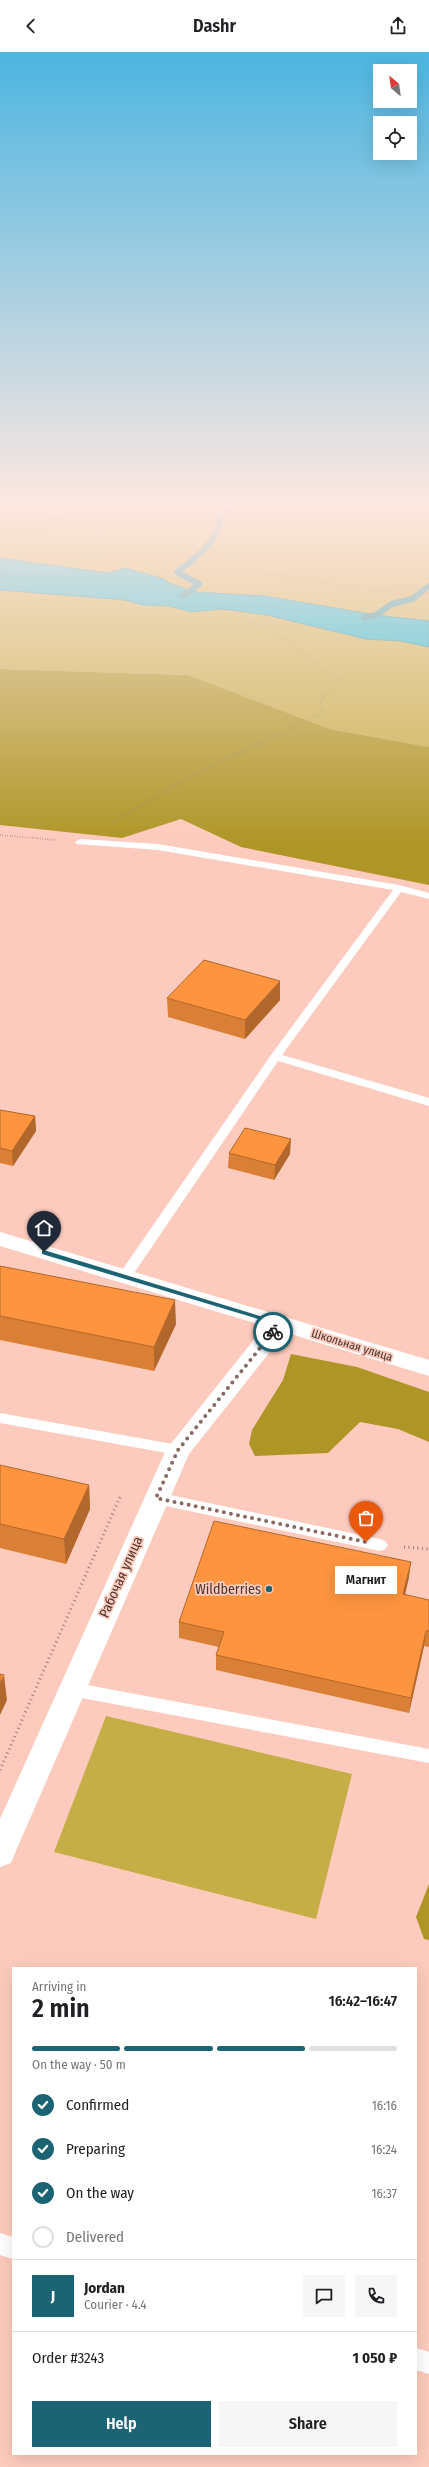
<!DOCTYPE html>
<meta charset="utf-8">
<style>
:root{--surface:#fff;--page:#f6f6f6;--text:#202124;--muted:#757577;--line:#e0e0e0;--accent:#1c6373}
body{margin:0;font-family:"Fira Sans Condensed",sans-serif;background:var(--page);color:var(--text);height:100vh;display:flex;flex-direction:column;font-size:15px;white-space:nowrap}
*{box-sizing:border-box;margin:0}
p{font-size:13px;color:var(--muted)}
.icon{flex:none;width:22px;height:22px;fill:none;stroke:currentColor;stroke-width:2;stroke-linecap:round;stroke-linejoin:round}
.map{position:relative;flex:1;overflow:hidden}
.sheet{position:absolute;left:12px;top:1915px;width:405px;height:488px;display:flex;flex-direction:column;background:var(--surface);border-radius:0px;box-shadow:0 4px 16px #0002}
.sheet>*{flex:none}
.needle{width:26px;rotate:331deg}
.controls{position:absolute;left:373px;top:12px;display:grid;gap:8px}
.controls a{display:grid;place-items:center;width:44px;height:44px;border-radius:0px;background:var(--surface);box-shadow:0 4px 16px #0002;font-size:20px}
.pin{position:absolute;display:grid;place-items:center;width:34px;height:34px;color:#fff;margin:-41px -17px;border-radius:50% 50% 50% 0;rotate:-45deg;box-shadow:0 0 4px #0007}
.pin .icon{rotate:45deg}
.courier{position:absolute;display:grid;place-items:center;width:40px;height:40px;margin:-20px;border:3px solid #1c6373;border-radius:50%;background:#fff;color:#222;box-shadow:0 1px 5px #0007}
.bubble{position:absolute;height:28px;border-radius:0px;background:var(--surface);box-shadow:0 4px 16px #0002;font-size:13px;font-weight:600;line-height:28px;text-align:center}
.summary em{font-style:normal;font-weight:600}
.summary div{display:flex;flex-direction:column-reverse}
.summary{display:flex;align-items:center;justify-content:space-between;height:68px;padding:0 20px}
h1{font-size:26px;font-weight:600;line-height:30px}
.bar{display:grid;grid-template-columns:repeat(4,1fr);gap:6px 4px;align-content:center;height:48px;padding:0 20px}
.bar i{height:5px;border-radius:3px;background:var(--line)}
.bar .selected{background:var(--accent)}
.bar p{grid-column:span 4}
.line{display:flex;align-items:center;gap:10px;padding:0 20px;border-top:1px solid var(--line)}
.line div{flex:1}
.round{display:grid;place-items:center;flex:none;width:42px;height:42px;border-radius:0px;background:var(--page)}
ol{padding:0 20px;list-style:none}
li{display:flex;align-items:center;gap:12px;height:44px}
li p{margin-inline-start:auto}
li .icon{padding:4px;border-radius:50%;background:var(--accent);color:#fff;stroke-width:4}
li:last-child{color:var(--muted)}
li i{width:22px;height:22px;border:2px solid var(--line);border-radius:50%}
.cta{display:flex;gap:8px;margin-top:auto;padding:8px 20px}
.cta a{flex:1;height:46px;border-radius:0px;background:var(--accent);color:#fff;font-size:16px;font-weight:600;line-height:46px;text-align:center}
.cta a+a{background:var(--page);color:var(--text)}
header{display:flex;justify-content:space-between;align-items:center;height:52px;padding:0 20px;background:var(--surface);font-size:18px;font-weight:600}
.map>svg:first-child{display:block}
.green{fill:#c6ae47}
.forest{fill:#ae9525}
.water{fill:#03b7d6;stroke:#1890a4}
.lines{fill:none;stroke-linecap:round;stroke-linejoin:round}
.stream{stroke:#1890a4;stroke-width:6}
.path-far2{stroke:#9f7d73;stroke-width:1.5;stroke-dasharray:0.5 2;stroke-linecap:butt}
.path-far1{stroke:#9f7d73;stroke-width:2;stroke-dasharray:0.5 2;stroke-linecap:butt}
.path{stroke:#9f7d73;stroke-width:3;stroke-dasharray:1 3.5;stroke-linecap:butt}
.lane{fill:#fff;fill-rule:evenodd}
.street{fill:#fff;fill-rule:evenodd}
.secondary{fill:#fff;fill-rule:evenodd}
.wall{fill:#da7f36}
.shaded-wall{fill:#b2682c}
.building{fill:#fe943f;stroke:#b2682c}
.route{fill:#1c6373}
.done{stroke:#886a61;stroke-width:4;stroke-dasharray:0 7.2}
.poi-dot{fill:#1c6373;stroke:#fdcbbd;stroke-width:1.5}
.labels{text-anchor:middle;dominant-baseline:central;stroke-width:3.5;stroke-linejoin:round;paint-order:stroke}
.street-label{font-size:12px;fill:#493530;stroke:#fdcbbd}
.near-street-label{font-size:14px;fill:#493530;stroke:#fdcbbd}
.near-poi-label{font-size:14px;fill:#493530;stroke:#fdcbbd;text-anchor:end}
</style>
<header><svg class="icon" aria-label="back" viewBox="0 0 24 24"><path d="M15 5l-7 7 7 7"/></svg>Dashr<svg class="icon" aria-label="share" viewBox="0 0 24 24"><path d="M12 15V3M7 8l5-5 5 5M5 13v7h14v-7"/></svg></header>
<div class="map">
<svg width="429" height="2415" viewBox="0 0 429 2415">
<rect width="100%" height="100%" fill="#fdcbbd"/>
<g class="green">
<path d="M31,456H429V695L330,677L188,623L0,617V487C28,487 44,484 65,464Z"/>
<polygon points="106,1664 352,1722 316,1867 54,1800"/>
</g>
<g class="forest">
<path d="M0,456H31L65,464C44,484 28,487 0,487Z"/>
<polygon points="0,617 188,623 330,677 429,695 429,833 241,795 181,767 122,786 0,773"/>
<polygon points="291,1302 357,1315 429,1340 429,1390 398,1377 360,1370 328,1401 255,1404 249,1392 252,1378 283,1328"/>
<polygon points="429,1832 429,1888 424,1887 416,1865"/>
</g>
<polygon class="water" points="0,506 108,521 126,516 164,527 169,531 196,540 265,544 376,563 429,569 429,595 401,589 366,587 267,563 223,557 192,560 169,554 143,553 125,548 0,538"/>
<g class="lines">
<g class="stream">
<path d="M183,544L199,532L177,520C200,502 216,492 222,462L235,456"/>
<polyline points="364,566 376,563 392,552 412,547 429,534"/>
</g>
<g class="path-far2">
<polyline points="125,456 100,473 86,505 246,518"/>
<polyline points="250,456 235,470 226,495 239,513 248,518 429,547"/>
<polyline points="375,537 416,536 429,540"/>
<polyline points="252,570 277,581 337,627 321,648 322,661 279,682"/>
</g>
<g class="path-far1">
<polyline points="111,771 188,726 281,681"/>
<polyline points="0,783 57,788"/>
</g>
<g class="path">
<polyline points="404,1495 429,1497"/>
<polyline points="0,1718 120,1445"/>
</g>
<g class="lane">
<polygon points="80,787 158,792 399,833 429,841 429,847 401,840 282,1003 429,1046 429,1054 278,1009 130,1227 120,1227 118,1224 120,1221 271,1003 393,838 158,798 77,792 75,790"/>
<polygon points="0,1361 178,1393 183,1394 185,1398 183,1402 178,1403 0,1371"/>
<polygon points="156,1440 380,1487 385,1489 388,1493 385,1497 380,1499 156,1452 151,1450 149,1446 151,1442"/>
<polygon points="71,1630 429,1697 429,1711 71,1644 65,1642 63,1637 65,1632"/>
<polygon points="0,2181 13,2185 13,2207 0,2203"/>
<polygon points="416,2296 429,2300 429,2322 416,2318"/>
</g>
<polygon class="street" points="280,1263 288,1265 291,1271 288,1277 189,1402 15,1801 11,1811 0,1815 0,1767 166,1398 272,1265"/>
<polygon class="secondary" points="0,1180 429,1308 429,1324 0,1194"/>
</g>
<g class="wall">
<polygon points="167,946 280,948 245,987 168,965"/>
<polygon points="0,1058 35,1064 36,1079 13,1114 0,1111"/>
<polygon points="229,1101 290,1102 274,1128 228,1116"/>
<polygon points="0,1214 176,1272 154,1319 0,1288"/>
<polygon points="0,1413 89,1433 90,1457 66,1512 0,1496"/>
<polygon points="409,1525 405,1543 429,1548 429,1595 424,1594 409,1661 216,1618 216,1603 219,1595 179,1586 179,1570"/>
</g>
<g class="shaded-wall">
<polygon points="280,929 280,948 245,987 245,968"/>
<polygon points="35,1064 36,1079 13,1114 12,1099"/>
<polygon points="291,1087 290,1102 274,1128 275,1113"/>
<polygon points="175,1248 176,1272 154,1319 154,1295"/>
<polygon points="89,1433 90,1457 66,1512 64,1487"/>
<polygon points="411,1510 409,1525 401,1558 403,1542"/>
<polygon points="426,1579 424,1594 409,1661 411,1646"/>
<polygon points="4,1623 7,1648 0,1663 0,1632"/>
</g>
<g class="building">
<polygon points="204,908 280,929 245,968 167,946"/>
<polygon points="0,1058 35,1064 12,1099 0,1096"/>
<polygon points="245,1076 291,1087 275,1113 229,1101"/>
<polygon points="0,1214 175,1248 154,1295 0,1264"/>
<polygon points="0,1413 89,1433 64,1487 0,1472"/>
<polygon points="214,1469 411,1510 403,1542 429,1548 429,1579 426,1579 411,1646 216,1603 224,1580 179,1570"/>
<polygon points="0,1622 4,1623 0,1632"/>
</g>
<linearGradient id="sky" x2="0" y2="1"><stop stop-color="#4cb5e1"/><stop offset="0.57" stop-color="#fee8e1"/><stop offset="1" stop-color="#fee8e1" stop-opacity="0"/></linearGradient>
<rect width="429" height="795" fill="url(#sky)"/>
<polygon class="route" points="42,1199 47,1199 283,1271 275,1282 270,1282 275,1272 42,1202"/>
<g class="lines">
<polyline class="done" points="273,1280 178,1398 156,1446 366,1490"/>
</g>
<circle class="poi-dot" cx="269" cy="1537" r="4"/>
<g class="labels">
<g class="street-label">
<text transform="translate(352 1293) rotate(17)">Школьная улица</text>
</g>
<g class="near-street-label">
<text transform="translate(121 1525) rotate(-66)">Рабочая улица</text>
</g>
<g class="near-poi-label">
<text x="261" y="1537">Wildberries</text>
</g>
</g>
</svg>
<div class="controls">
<a><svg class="needle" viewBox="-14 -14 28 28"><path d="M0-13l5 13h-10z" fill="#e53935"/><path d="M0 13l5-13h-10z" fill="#757577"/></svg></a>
<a><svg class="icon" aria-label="locate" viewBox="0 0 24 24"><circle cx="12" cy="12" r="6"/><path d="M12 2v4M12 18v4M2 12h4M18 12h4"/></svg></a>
</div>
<div class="pin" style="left:366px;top:1490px;background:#ea580c"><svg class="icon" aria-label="bag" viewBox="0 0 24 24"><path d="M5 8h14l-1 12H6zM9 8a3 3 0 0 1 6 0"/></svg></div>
<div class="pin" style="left:44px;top:1200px;background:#1f2937"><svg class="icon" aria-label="home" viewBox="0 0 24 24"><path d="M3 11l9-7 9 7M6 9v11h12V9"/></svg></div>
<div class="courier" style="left:273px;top:1280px"><svg class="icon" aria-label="bike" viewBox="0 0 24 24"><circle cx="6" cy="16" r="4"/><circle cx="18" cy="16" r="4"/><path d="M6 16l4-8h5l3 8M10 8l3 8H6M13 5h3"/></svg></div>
<div class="bubble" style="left:335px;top:1514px;width:62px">Магнит</div>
<section class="sheet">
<div class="summary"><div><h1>2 min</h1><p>Arriving in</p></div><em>16:42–16:47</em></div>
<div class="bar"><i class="selected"></i><i class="selected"></i><i class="selected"></i><i></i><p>On the way · 50 m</p></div>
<ol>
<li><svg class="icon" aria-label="check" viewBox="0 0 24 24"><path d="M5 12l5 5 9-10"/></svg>Confirmed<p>16:16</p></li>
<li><svg class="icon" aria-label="check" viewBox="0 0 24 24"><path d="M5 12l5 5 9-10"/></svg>Preparing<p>16:24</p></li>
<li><svg class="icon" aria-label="check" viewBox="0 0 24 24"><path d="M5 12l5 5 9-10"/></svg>On the way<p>16:37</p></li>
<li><i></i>Delivered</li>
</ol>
<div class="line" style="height:72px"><b class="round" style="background:var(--accent);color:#fff">J</b><div><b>Jordan</b><p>Courier · 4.4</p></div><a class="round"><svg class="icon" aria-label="chat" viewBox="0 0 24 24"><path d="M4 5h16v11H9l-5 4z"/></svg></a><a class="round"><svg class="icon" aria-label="phone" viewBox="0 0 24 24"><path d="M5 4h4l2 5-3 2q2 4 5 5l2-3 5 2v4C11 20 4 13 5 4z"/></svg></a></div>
<div class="line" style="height:52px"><div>Order #3243</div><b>1 050 ₽</b></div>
<div class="cta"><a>Help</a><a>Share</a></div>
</section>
</div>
